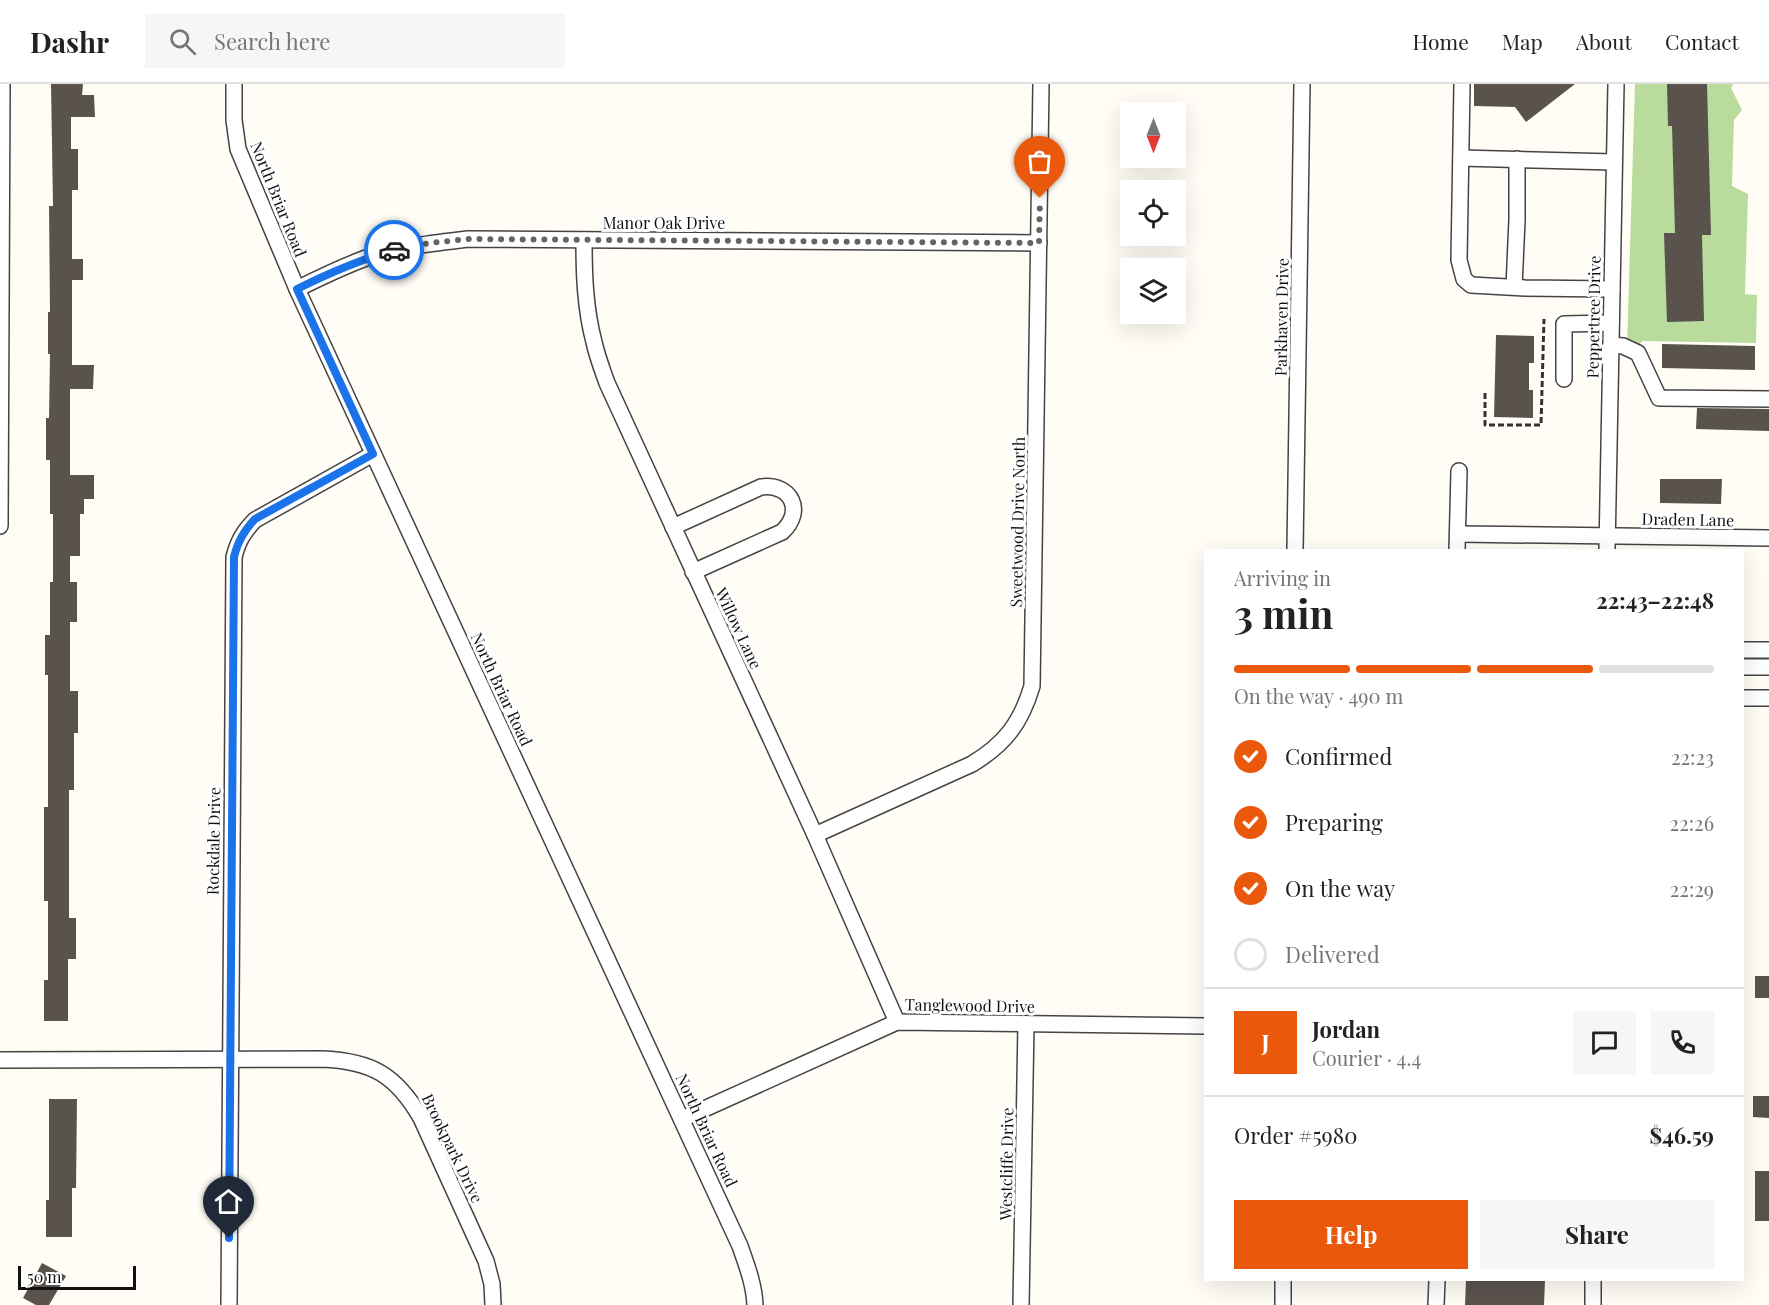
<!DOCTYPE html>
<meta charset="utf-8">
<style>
:root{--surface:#fff;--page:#f6f6f6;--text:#222;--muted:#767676;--line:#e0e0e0;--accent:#ea580c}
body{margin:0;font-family:"Playfair Display",serif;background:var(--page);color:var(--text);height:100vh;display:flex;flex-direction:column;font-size:22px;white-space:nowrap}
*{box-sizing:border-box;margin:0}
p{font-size:20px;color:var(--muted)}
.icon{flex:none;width:33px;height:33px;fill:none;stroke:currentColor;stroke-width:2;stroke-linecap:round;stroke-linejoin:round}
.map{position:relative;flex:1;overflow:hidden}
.panel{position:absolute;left:1204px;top:465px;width:540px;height:732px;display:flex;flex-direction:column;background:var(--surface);border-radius:0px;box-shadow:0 6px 24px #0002}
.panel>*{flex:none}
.needle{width:39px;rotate:180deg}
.buttons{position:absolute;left:1120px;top:18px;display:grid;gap:12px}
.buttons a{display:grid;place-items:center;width:66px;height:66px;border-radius:0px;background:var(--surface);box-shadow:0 6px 24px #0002;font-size:30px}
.scale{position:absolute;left:18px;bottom:15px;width:118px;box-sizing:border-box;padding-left:6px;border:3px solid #111;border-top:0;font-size:16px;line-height:21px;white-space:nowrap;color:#111;-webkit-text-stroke:4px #fff;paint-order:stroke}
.pin{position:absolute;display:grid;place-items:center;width:51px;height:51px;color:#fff;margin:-62px -26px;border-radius:50% 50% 50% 0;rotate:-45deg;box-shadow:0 0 6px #0007}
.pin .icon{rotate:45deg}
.courier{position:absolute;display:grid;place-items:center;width:60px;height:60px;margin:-30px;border:4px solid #1a73e8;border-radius:50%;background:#fff;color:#222;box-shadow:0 2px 8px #0007}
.overview em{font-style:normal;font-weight:700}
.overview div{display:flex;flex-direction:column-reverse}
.overview{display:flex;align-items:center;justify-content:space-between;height:102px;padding:0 30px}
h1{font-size:39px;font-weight:700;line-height:45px}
.bar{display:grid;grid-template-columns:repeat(4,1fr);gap:9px 6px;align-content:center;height:72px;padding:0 30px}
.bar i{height:8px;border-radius:4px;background:var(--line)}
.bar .current{background:var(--accent)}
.bar p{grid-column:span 4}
.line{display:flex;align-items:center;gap:15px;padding:0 30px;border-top:2px solid var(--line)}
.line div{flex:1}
.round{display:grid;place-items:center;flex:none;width:63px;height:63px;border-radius:0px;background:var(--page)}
ol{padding:0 30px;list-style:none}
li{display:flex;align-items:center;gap:18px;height:66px}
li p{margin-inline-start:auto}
li .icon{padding:6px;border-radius:50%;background:var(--accent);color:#fff;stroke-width:4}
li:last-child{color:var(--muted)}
li i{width:33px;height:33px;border:3px solid var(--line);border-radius:50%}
.cta{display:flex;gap:12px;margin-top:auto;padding:12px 30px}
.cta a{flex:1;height:69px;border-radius:0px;background:var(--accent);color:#fff;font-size:24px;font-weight:700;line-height:69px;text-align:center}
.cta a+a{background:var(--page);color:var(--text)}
header{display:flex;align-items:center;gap:36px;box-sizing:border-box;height:84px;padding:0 30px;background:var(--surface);border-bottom:2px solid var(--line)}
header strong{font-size:28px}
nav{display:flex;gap:33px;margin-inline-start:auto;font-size:21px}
.search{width:420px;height:54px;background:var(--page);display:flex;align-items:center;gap:15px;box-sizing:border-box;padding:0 21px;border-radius:0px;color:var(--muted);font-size:22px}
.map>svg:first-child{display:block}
.forest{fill:#b9dc9c}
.building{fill:#5a524d}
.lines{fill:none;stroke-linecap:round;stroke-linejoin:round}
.minor-casing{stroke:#444;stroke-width:18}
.path{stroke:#333;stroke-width:3;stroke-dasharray:6 3;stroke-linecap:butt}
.minor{stroke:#fff;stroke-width:15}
.done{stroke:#646461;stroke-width:6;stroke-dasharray:0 10.8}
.route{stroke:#1a73e8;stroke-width:8}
.labels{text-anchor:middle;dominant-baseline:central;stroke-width:6;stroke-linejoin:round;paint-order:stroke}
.street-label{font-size:16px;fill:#111;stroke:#fff}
</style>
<header>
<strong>Dashr</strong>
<div class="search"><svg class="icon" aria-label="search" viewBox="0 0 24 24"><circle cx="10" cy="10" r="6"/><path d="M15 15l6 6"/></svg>Search here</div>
<nav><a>Home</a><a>Map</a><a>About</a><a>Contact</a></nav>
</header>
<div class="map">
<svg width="1769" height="1221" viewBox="0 0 1769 1221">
<rect width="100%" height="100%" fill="#fffdf5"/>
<polygon class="forest" points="1635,0 1733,0 1731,4 1742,26 1734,36 1732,102 1748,110 1745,210 1757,211 1756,259 1642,257 1634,268 1627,264"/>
<g class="building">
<polygon points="51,0 83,0 82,11 94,11 95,33 71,33 71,65 78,65 78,106 72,106 72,175 83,175 83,196 72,196 72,281 94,281 93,305 70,305 70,391 94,391 94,415 84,415 84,430 80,430 80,472 70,472 70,498 77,498 77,538 70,538 70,607 78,607 78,649 74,649 74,706 69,706 69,834 76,834 76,875 68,875 68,937 44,937 44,896 48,896 48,817 44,817 44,723 48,723 48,591 45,591 45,551 50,551 50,498 53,498 53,430 50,430 50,376 46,376 46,334 49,334 50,270 48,270 48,228 50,228 49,122 53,122"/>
<polygon points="1474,0 1575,0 1526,38 1515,23 1474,22"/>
<polygon points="1667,0 1707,0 1711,151 1702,151 1704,237 1667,238 1664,149 1675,149 1672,42 1668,42"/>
<polygon points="1496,251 1534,252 1534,279 1529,279 1529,306 1533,306 1533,334 1494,333"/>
<polygon points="1662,260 1755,262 1755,286 1662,284"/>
<polygon points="1697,324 1769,325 1769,347 1696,345"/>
<polygon points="1660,395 1722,395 1721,420 1660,419"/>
<rect x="1755" y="892" width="14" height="22"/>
<polygon points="1753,1012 1769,1012 1769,1034 1753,1033"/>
<polygon points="49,1015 77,1015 76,1104 72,1104 72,1153 46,1153 46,1116 49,1116"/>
<rect x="1755" y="1087" width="14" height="50"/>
<polygon points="42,1179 66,1192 49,1221 36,1221 23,1214"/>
<polygon points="1466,1196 1545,1196 1544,1221 1465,1221"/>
</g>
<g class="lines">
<defs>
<g id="minor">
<path d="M234,0V36L238,65L297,205L740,1162C747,1182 754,1200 755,1221"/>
<polyline points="1462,0 1459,176 1464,195 1471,201 1525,204 1612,205"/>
<polyline points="1461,74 1614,78"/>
<path d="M584,156C584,190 585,224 594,258C597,272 602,285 607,299L815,751L897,938"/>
<polyline points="1514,203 1517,136 1517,75"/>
<path d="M297,205C319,194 342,183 366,174C399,163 433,159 468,155L1039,159"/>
<polyline points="1611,261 1623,262 1638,269 1659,314 1769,315"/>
<polyline points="1564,295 1564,240 1611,239"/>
<polyline points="0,442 2,0"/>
<path d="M673,443L761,403C791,399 805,427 782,448L693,488"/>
<polyline points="1458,450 1769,454"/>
<polyline points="1295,466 1302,0"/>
<polyline points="1457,466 1459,387"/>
<polyline points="1607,466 1616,0"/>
<polyline points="1743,566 1769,566"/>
<polyline points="1743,583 1769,583"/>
<polyline points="1743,614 1769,614"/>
<path d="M815,751L972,680C1005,660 1021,639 1032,602L1041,0"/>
<path d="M0,976L322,975C372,977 396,991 421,1034L486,1177L492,1200L493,1221"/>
<polyline points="682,1035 897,938 1206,942"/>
<path d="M229,1221L234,473C238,457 244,447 255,436L373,370"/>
<polyline points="1021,1221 1026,940"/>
<polyline points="1283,1221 1283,1196"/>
<polyline points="1436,1221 1437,1196"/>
<polyline points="1593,1221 1593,1196"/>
</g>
</defs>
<use href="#minor" class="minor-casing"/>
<polyline class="path" points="1485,309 1485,341 1541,341 1544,235"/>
<use href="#minor" class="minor"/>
</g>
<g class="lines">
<polyline class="done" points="394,166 429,159 468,155 1039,159 1040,114"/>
<path class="route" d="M229,1154L234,473C238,457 244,447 255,435L373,370L297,205C329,189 359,176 394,166"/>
</g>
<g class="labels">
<g class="street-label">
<text transform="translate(279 115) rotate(68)">North Briar Road</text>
<text x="664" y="138">Manor Oak Drive</text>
<text transform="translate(1281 233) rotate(-89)">Parkhaven Drive</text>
<text transform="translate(1593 233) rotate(-89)">Peppertree Drive</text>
<text transform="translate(1688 435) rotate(1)">Draden Lane</text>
<text transform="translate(1017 438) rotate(-89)">Sweetwood Drive North</text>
<text transform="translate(739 544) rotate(65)">Willow Lane</text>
<text transform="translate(502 605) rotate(65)">North Briar Road</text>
<text transform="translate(213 757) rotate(-89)">Rockdale Drive</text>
<text transform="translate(970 921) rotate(1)">Tanglewood Drive</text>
<text transform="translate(707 1046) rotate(65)">North Briar Road</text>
<text transform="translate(453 1064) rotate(64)">Brookpark Drive</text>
<text transform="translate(1006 1080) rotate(-89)">Westcliffe Drive</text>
</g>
</g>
</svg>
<div class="buttons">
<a><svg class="needle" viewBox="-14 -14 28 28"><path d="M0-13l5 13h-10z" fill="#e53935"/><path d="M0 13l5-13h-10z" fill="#767676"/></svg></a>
<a><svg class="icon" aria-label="locate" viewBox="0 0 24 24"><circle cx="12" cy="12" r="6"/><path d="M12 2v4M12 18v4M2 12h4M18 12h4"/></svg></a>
<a><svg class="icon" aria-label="layers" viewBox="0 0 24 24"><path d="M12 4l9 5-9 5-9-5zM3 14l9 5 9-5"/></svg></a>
</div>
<div class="scale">50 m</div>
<div class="pin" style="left:1040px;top:114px;background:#ea580c"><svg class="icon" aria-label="bag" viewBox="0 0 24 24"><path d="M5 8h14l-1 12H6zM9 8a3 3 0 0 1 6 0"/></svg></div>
<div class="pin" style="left:229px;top:1154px;background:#1f2937"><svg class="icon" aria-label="home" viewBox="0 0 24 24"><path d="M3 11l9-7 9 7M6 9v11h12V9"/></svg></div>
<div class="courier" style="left:394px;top:166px"><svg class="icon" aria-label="car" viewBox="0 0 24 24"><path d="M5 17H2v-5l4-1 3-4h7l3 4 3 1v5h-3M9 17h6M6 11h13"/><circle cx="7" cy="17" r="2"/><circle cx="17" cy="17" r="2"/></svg></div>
<section class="panel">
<div class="overview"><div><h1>3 min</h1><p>Arriving in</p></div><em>22:43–22:48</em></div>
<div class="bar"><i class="current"></i><i class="current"></i><i class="current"></i><i></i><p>On the way · 490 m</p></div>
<ol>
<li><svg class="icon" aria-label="check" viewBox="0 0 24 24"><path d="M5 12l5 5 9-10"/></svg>Confirmed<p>22:23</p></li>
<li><svg class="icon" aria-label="check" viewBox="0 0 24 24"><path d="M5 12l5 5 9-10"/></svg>Preparing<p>22:26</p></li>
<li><svg class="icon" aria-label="check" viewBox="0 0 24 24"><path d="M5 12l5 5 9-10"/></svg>On the way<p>22:29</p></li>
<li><i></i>Delivered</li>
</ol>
<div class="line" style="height:108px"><b class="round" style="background:var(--accent);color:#fff">J</b><div><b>Jordan</b><p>Courier · 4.4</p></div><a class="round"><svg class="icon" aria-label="chat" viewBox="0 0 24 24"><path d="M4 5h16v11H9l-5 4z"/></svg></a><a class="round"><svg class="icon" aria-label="phone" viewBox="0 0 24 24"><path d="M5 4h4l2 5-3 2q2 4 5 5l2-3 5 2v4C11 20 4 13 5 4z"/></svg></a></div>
<div class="line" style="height:78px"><div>Order #5980</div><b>$46.59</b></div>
<div class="cta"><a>Help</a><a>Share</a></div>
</section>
</div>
